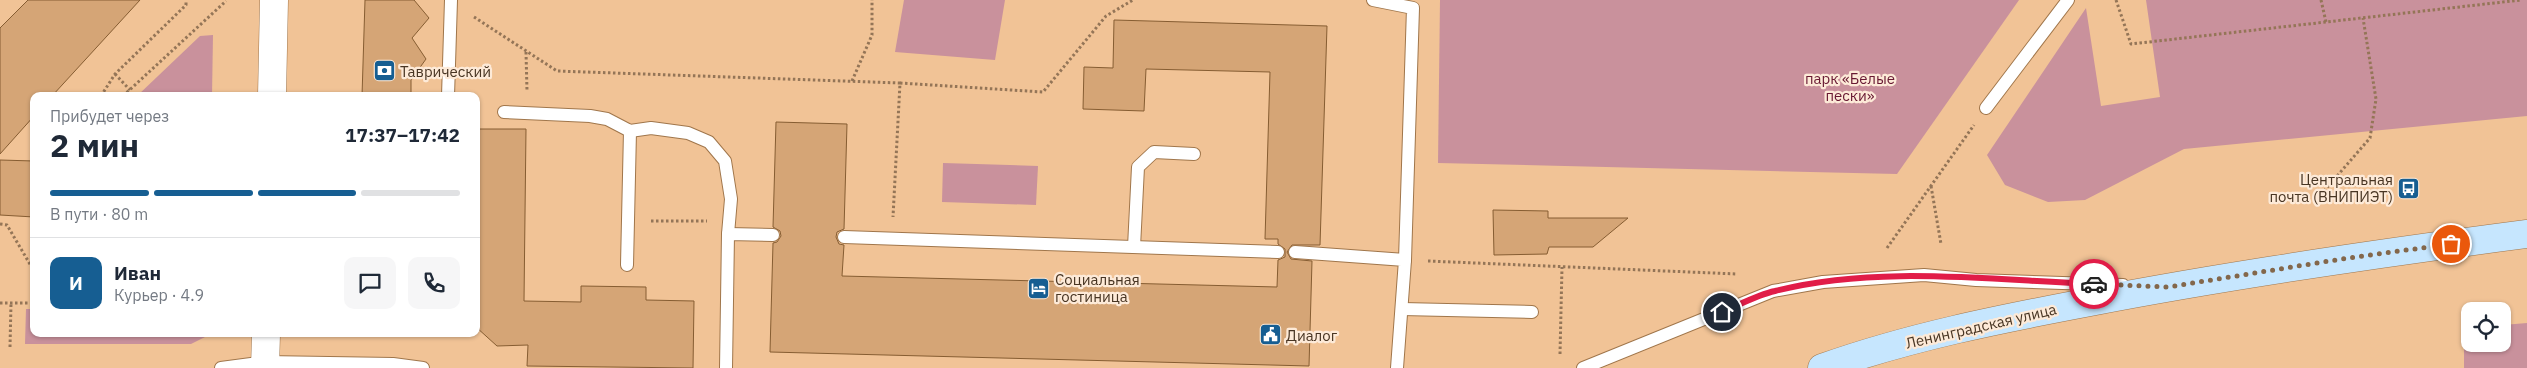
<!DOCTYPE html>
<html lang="ru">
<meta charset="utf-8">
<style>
:root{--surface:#fff;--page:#f6f6f7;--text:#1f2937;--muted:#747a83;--line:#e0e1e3;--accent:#165e92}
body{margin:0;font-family:"IBM Plex Sans",sans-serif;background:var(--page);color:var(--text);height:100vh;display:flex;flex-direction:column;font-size:19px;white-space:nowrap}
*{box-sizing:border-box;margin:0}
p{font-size:16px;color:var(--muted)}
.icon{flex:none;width:28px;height:28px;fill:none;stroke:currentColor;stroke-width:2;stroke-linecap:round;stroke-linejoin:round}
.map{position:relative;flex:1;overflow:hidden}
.sheet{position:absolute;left:30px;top:92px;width:450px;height:245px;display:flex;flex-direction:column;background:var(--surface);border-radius:10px;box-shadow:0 1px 4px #0004}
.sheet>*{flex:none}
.controls{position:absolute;left:2461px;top:302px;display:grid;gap:10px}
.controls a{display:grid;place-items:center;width:50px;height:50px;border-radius:10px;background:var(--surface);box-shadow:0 1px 4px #0004;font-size:25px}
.pin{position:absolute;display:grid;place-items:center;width:42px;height:42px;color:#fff;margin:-21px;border:2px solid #fff;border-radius:50%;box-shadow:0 1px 5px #0007}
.courier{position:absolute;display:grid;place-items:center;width:50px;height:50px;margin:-25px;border:4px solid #e11d48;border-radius:50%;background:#fff;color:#222;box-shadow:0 1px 6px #0007}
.head em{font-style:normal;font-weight:700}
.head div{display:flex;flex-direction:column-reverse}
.head{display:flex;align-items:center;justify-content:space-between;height:85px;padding:0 20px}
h1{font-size:32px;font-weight:700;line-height:38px}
.bar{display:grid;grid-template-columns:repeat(4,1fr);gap:8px 5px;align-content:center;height:60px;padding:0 20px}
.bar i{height:6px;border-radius:4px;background:var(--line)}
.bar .selected{background:var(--accent)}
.bar p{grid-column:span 4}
.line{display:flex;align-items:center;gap:12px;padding:0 20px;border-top:1px solid var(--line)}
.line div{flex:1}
.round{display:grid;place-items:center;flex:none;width:52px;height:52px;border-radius:10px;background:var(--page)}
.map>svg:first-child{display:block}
.green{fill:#c9919c}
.building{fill:#d5a576;stroke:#865d32}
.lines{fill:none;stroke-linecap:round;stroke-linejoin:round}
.service-casing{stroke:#a0764b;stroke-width:14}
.tertiary-casing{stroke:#a0764b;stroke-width:29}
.secondary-casing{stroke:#a0764b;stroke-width:29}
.path{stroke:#947557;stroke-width:3;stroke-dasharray:2.5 2.5;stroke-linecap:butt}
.service{stroke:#fff;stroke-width:12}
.tertiary{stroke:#fff;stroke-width:28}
.secondary{stroke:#c6e6fe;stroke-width:28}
.done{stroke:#83674b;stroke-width:5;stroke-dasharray:0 9}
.route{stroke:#e11d48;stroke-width:6}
.labels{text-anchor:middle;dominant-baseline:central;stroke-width:4.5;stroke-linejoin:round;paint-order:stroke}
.poi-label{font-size:15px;fill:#483523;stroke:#fdead8;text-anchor:start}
.park-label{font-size:15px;fill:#681832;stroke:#fdead8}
.street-label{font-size:15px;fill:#483523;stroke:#fdead8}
</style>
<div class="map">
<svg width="2527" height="368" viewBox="0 0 2527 368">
<rect width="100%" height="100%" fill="#f1c396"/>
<g class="green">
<polygon points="904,0 1005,0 995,60 895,52"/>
<polygon points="1440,0 2019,0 1897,174 1438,163"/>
<polygon points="2146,0 2527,0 2527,116 2184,149 2085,200 2048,202 2005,185 1987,155 2086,8 2101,106 2160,97"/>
<polygon points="213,35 212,96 137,96 200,36"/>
<polygon points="943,163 1038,166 1036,205 942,202"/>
<polygon points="26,309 34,309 34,334 205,334 205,337 191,344 25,344"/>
<polygon points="2527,323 2527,368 2464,368 2464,329 2470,328 2470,344 2502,344 2503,325"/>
</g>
<g class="building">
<polygon points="28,0 140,0 52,96 34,96 34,116 0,154 0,28"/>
<polygon points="365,0 414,0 429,18 412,38 426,59 411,80 411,96 362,96"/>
<polygon points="1114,20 1327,26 1320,245 1292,245 1287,252 1291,259 1312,261 1309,366 770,352 773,243 777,242 781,236 780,231 773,227 776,122 847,124 844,229 837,232 836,237 839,244 844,245 842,276 1277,287 1278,260 1285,257 1285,249 1278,244 1278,239 1265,239 1270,72 1146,69 1144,111 1083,109 1084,67 1113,68"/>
<polygon points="476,129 526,129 524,301 581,302 581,286 646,287 646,300 694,301 693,368 527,366 528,345 497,346 476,327"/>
<polygon points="0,160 34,161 34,217 0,215"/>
<polygon points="1493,210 1548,211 1548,218 1628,218 1593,247 1549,247 1547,254 1494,255"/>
</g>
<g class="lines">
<defs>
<g id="service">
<polyline points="1373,0 1413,8 1405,260"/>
<polyline points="448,96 451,0"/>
<polyline points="1986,108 2068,0"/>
<polyline points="504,112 590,116 607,119 630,131 651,128 688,133 709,142 725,161 731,199 728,234"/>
<polyline points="844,237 1278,252"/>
<polyline points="1134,247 1138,167 1154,152 1194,154"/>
<polyline points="1295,252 1405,260 1397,368"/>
<polyline points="627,265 630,131"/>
<polyline points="1402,309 1532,312"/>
<polyline points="221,368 265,362 393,364 423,368"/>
<polyline points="726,368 728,234 773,235"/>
<polyline points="1583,368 1773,291 1823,282 1924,275 1976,280 2123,285"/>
</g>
<g id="tertiary">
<polyline points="272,96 274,0"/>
<polyline points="265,368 266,334"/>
</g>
<path id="secondary" d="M1822,368C1909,337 2000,319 2090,302C2235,274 2381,253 2527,234"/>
</defs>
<use href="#service" class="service-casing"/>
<use href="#tertiary" class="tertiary-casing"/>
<use href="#secondary" class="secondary-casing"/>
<g class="path">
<polyline points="2116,0 2131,44 2521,0"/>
<polyline points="2321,0 2326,22"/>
<polyline points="474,17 557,71 900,83 893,217"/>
<polyline points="526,52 527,91"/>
<polyline points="115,74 130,90"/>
<polyline points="852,81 872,35 872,0"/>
<polyline points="900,83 1043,92 1106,16 1133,0"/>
<polyline points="101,96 115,74 186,5 186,0"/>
<polyline points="123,96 226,1"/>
<polyline points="1931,186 1941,244"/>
<polyline points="2324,191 2370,138 2376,99 2363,18"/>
<polyline points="651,221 707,221"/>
<polyline points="0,224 7,225 34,271"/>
<polyline points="1887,248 1974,125"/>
<polyline points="1428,261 1737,274"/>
<polyline points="0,303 34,303"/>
<polyline points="10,347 11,303"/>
<polyline points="1560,354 1562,267"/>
</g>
<use href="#service" class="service"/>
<use href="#tertiary" class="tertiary"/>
<use href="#secondary" class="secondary"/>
</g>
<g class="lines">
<polyline class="done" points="2094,284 2168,287 2348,258 2451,244"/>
<path class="route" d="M1722,312C1739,305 1757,295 1775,291C1877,265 1990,280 2094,284"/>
</g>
<defs>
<symbol id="bank-square" viewBox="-11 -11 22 22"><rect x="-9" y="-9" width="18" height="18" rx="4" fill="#165e92" stroke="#fdead8"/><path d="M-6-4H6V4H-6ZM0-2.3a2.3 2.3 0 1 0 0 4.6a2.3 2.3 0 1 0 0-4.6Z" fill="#fff"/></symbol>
<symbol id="bus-square" viewBox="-11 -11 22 22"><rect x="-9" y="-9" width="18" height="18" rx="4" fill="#165e92" stroke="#fdead8"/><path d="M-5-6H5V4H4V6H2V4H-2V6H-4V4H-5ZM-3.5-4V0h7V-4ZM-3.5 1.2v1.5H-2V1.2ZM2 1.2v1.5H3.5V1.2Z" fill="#fff"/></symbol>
<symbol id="hotel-square" viewBox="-11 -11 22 22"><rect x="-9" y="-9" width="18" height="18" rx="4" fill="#165e92" stroke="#fdead8"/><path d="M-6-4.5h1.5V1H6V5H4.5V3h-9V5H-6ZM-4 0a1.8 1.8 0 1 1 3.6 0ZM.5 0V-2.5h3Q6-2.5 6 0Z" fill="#fff"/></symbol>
<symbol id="civic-square" viewBox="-11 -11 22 22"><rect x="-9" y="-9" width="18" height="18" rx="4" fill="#165e92" stroke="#fdead8"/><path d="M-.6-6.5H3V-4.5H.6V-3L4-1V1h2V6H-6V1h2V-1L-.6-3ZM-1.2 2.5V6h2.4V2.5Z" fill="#fff"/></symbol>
</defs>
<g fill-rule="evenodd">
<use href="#bank-square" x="372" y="58" width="25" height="25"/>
<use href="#bus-square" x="2396" y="176" width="25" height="25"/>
<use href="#hotel-square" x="1026" y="276" width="25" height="25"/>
<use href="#civic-square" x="1258" y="322" width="25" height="25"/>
</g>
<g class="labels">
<g class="poi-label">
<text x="400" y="71">Таврический</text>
<text x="2393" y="179" text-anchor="end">Центральная<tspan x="2393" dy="17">почта (ВНИПИЭТ)</tspan></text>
<text x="1055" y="279">Социальная<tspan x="1055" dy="17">гостиница</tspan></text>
<text x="1286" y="335">Диалог</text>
</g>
<g class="park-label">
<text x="1850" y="78">парк «Белые<tspan x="1850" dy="17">пески»</tspan></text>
</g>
<g class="street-label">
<text transform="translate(1981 326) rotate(-13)">Ленинградская улица</text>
</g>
</g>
</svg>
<div class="controls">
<a><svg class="icon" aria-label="locate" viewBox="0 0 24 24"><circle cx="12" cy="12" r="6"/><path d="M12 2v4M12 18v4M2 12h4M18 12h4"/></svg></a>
</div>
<div class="pin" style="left:2451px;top:244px;background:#ea580c"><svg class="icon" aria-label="bag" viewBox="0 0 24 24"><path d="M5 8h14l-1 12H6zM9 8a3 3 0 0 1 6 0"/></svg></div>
<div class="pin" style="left:1722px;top:312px;background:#1f2937"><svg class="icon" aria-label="home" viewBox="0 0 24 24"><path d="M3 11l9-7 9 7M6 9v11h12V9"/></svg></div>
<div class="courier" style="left:2094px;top:284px"><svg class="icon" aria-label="car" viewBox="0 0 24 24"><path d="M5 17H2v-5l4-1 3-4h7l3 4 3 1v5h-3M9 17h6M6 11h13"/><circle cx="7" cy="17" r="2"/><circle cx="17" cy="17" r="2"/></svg></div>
<section class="sheet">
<div class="head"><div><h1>2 мин</h1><p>Прибудет через</p></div><em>17:37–17:42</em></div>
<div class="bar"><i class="selected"></i><i class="selected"></i><i class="selected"></i><i></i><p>В пути · 80 m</p></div>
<div class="line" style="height:90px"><b class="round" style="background:var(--accent);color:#fff">И</b><div><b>Иван</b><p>Курьер · 4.9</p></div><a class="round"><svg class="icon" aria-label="chat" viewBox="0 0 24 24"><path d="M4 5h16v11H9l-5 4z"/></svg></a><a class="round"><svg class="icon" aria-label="phone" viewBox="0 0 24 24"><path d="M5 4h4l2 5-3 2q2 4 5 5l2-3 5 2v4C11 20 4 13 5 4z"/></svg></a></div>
</section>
</div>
